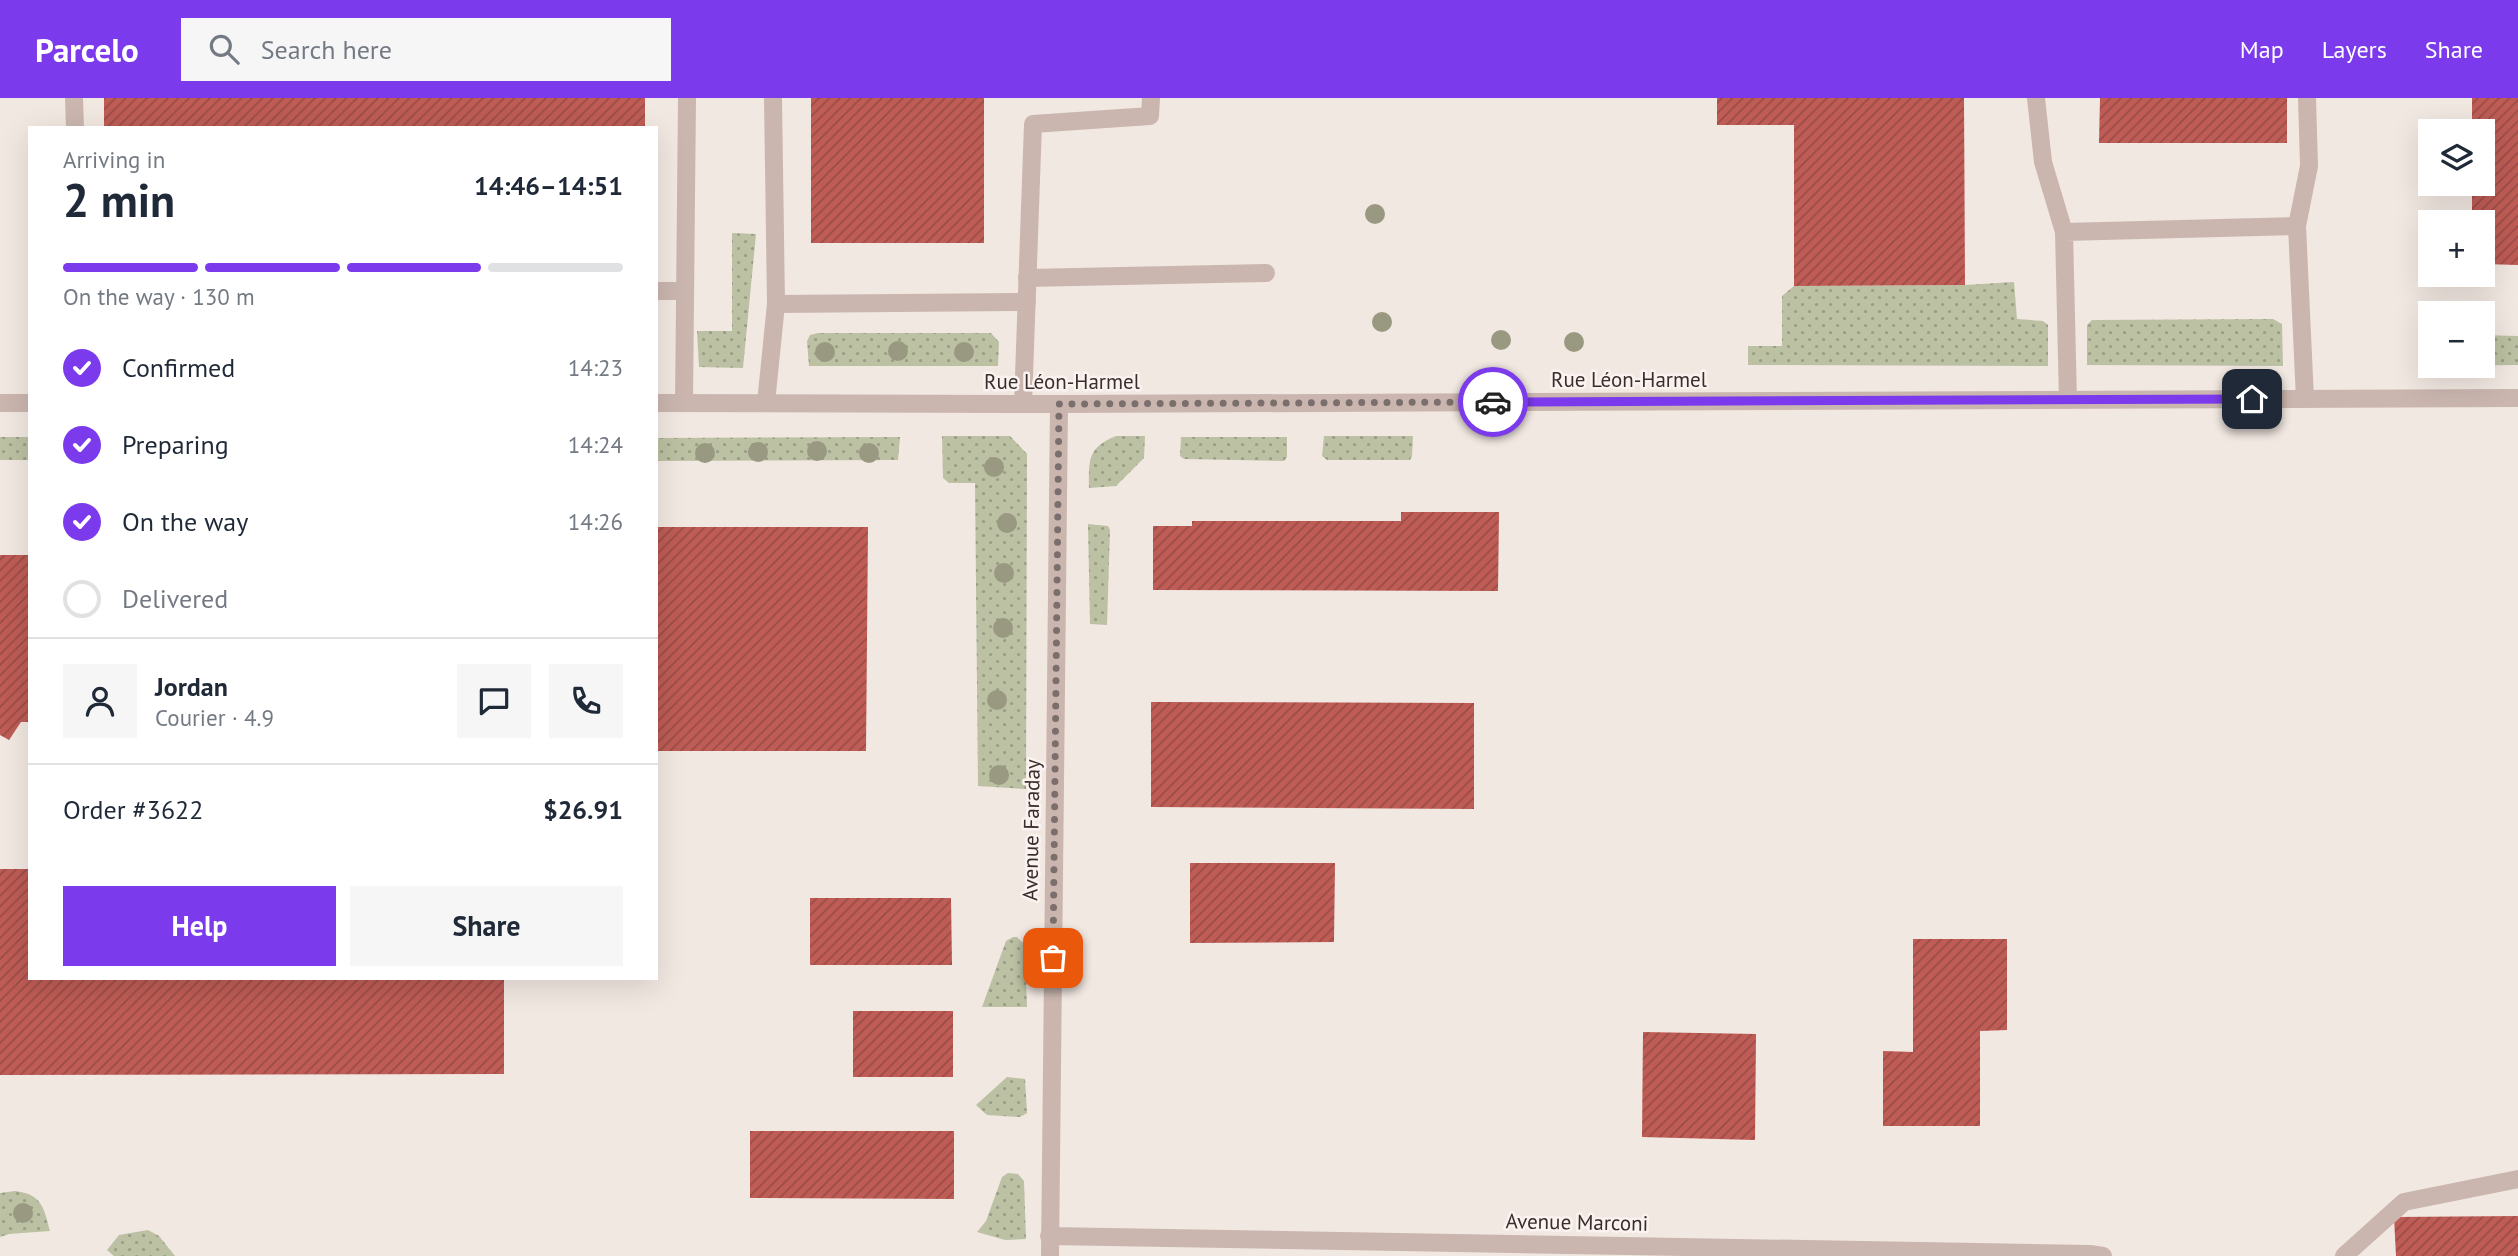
<!DOCTYPE html>
<meta charset="utf-8">
<style>
:root{--surface:#fff;--page:#f6f6f7;--text:#1f2937;--muted:#747a83;--line:#e0e1e3;--accent:#7c3aed}
body{margin:0;font-family:"PT Sans",sans-serif;background:var(--page);color:var(--text);height:100vh;display:flex;flex-direction:column;font-size:26px;white-space:nowrap}
*{box-sizing:border-box;margin:0}
p{font-size:23px;color:var(--muted)}
.icon{flex:none;width:38px;height:38px;fill:none;stroke:currentColor;stroke-width:2;stroke-linecap:round;stroke-linejoin:round}
.map{position:relative;flex:1;overflow:hidden}
.side{position:absolute;left:28px;top:28px;width:630px;height:854px;display:flex;flex-direction:column;background:var(--surface);border-radius:0px;box-shadow:0 7px 28px #0002}
.side>*{flex:none}
.buttons{position:absolute;left:2418px;top:21px;display:grid;gap:14px}
.buttons a{display:grid;place-items:center;width:77px;height:77px;border-radius:0px;background:var(--surface);box-shadow:0 7px 28px #0002;font-size:35px}
.pin{position:absolute;display:grid;place-items:center;width:60px;height:60px;color:#fff;margin:-30px;border-radius:14px;box-shadow:0 4px 10px #0006}
.courier{position:absolute;display:grid;place-items:center;width:70px;height:70px;margin:-35px;border:5px solid #7c3aed;border-radius:50%;background:#fff;color:#222;box-shadow:0 2px 9px #0007}
.overview em{font-style:normal;font-weight:700}
.overview div{display:flex;flex-direction:column-reverse}
.overview{display:flex;align-items:center;justify-content:space-between;height:119px;padding:0 35px}
h1{font-size:46px;font-weight:700;line-height:52px}
.bar{display:grid;grid-template-columns:repeat(4,1fr);gap:10px 7px;align-content:center;height:84px;padding:0 35px}
.bar i{height:9px;border-radius:5px;background:var(--line)}
.bar .current{background:var(--accent)}
.bar p{grid-column:span 4}
.line{display:flex;align-items:center;gap:18px;padding:0 35px;border-top:2px solid var(--line)}
.line div{flex:1}
.round{display:grid;place-items:center;flex:none;width:74px;height:74px;border-radius:0px;background:var(--page)}
ol{padding:0 35px;list-style:none}
li{display:flex;align-items:center;gap:21px;height:77px}
li p{margin-inline-start:auto}
li .icon{padding:7px;border-radius:50%;background:var(--accent);color:#fff;stroke-width:4}
li:last-child{color:var(--muted)}
li i{width:38px;height:38px;border:4px solid var(--line);border-radius:50%}
.primary-button{display:flex;gap:14px;margin-top:auto;padding:14px 35px}
.primary-button a{flex:1;height:80px;border-radius:0px;background:var(--accent);color:#fff;font-size:28px;font-weight:700;line-height:80px;text-align:center}
.primary-button a+a{background:var(--page);color:var(--text)}
header{display:flex;align-items:center;gap:42px;box-sizing:border-box;height:98px;padding:0 35px;background:var(--accent);color:#fff}
header strong{font-size:33px}
nav{display:flex;gap:38px;margin-inline-start:auto;font-size:24px}
.search{width:490px;height:63px;background:var(--page);display:flex;align-items:center;gap:18px;box-sizing:border-box;padding:0 24px;border-radius:0px;color:var(--muted);font-size:26px}
.map>svg:first-child{display:block}
.grass{fill:url(#grass-dots)}
.building{fill:url(#building-hatch)}
.lines{fill:none;stroke-linecap:round;stroke-linejoin:round}
.minor{stroke:#cab6af;stroke-width:18}
.tree{fill:#999881}
.done{stroke:#7a6f6c;stroke-width:7;stroke-dasharray:0 12.6}
.route{stroke:#7c3aed;stroke-width:9}
.labels{text-anchor:middle;dominant-baseline:central;stroke-width:5;stroke-linejoin:round;paint-order:stroke}
.street-label{font-size:21px;fill:#3a2e2c;stroke:#faf3ef}
</style>
<header>
<strong>Parcelo</strong>
<div class="search"><svg class="icon" aria-label="search" viewBox="0 0 24 24"><circle cx="10" cy="10" r="6"/><path d="M15 15l6 6"/></svg>Search here</div>
<nav><a>Map</a><a>Layers</a><a>Share</a></nav>
</header>
<div class="map">
<svg width="2518" height="1158" viewBox="0 0 2518 1158">
<defs>
<pattern id="grass-dots" width="8" height="8" patternUnits="userSpaceOnUse" patternTransform="scale(1.75)"><rect width="8" height="8" fill="#bcc1a3"/><path d="M2 2h.1M6 6h.1" fill="none" stroke="#9a9d85" stroke-width="1.8" stroke-linecap="round"/></pattern>
<pattern id="building-hatch" width="6" height="6" patternUnits="userSpaceOnUse" patternTransform="scale(1.75)"><rect width="6" height="6" fill="#be5c55"/><path d="M-1 1l2-2M0 6l6-6M5 7l2-2" fill="none" stroke="#9b4c47"/></pattern>
</defs>
<rect width="100%" height="100%" fill="#f2e8e2"/>
<g class="grass">
<polygon points="732,135 756,136 743,270 699,269 697,233 732,233"/>
<polygon points="2014,184 2017,221 2043,223 2048,227 2048,268 1748,267 1748,248 1782,248 1782,198 1794,188 1965,187"/>
<polygon points="2273,221 2282,226 2283,268 2087,267 2087,227 2092,222"/>
<polygon points="818,235 991,235 999,244 998,268 809,268 807,243 810,237"/>
<polygon points="2431,235 2431,268 2483,268 2483,237 2518,238 2518,267 2427,268 2424,237"/>
<polygon points="942,338 1010,338 1027,356 1026,691 978,688 975,385 949,385 943,380"/>
<path d="M1116,338H1145L1144,360L1116,388L1089,390C1089,362 1087,350 1116,338Z"/>
<polygon points="1324,338 1413,338 1412,358 1410,362 1327,362 1322,358"/>
<rect x="0" y="339" width="30" height="23"/>
<polygon points="900,339 898,362 656,363 656,340"/>
<polygon points="1181,339 1287,339 1287,359 1284,363 1184,361 1180,358"/>
<polygon points="1088,426 1108,428 1110,432 1107,527 1090,526"/>
<polygon points="1013,839 1017,839 1025,847 1027,909 982,909 1006,843"/>
<polygon points="1007,979 1025,981 1027,1015 1020,1019 987,1017 976,1007"/>
<polygon points="1008,1075 1018,1076 1024,1083 1026,1141 1005,1142 977,1134 986,1123 1002,1079"/>
<path d="M15,1093C42,1096 44,1110 50,1133L9,1136L0,1139V1095Z"/>
<polygon points="148,1132 159,1138 175,1158 114,1158 107,1152 119,1137"/>
</g>
<g class="building">
<rect x="104" y="0" width="541" height="30"/>
<rect x="811" y="0" width="173" height="145"/>
<polygon points="1717,0 1964,0 1965,187 1794,188 1794,27 1717,27"/>
<polygon points="2100,0 2287,0 2287,45 2099,45"/>
<polygon points="2472,0 2518,0 2518,167 2483,166 2483,124 2472,124 2472,86 2483,86 2483,33 2472,33"/>
<polygon points="1401,414 1499,414 1498,493 1153,492 1153,428 1192,428 1192,423 1401,423"/>
<polygon points="656,429 868,429 866,653 656,653"/>
<polygon points="0,457 30,457 30,624 21,624 9,642 0,637"/>
<polygon points="1151,604 1474,605 1474,711 1151,709"/>
<polygon points="1190,765 1335,765 1334,844 1190,845"/>
<polygon points="0,771 30,771 30,880 504,880 504,976 0,977"/>
<polygon points="810,800 951,800 952,867 810,867"/>
<polygon points="1913,841 2007,841 2007,932 1980,933 1980,1028 1883,1028 1883,953 1913,954"/>
<rect x="853" y="913" width="100" height="66"/>
<polygon points="1643,934 1756,936 1755,1042 1642,1039"/>
<polygon points="750,1033 954,1033 954,1101 750,1100"/>
<polygon points="2518,1118 2518,1158 2396,1158 2394,1119"/>
</g>
<g class="lines">
<g class="minor">
<polyline points="74,0 75,30"/>
<polyline points="2036,0 2043,64 2064,134"/>
<polyline points="2297,128 2309,68 2307,0"/>
<polyline points="1027,180 1266,175"/>
<polyline points="656,193 685,193"/>
<polyline points="776,206 1027,204"/>
<polyline points="2068,302 2064,134 2297,128 2305,301"/>
<polyline points="0,305 30,305"/>
<polyline points="656,305 1059,306 2518,300"/>
<polyline points="684,305 687,0"/>
<polyline points="766,305 776,206 773,0"/>
<polyline points="1023,306 1033,26 1150,18 1151,0"/>
<polyline points="1049,1138 2090,1156 2103,1158"/>
<polyline points="1050,1158 1059,306"/>
<polyline points="2344,1158 2404,1104 2518,1081"/>
</g>
</g>
<g class="tree">
<circle cx="1375" cy="116" r="10"/>
<circle cx="1382" cy="224" r="10"/>
<circle cx="1501" cy="242" r="10"/>
<circle cx="1574" cy="244" r="10"/>
<circle cx="898" cy="253" r="10"/>
<circle cx="825" cy="254" r="10"/>
<circle cx="964" cy="254" r="10"/>
<circle cx="817" cy="353" r="10"/>
<circle cx="758" cy="354" r="10"/>
<circle cx="705" cy="355" r="10"/>
<circle cx="869" cy="355" r="10"/>
<circle cx="994" cy="369" r="10"/>
<circle cx="1007" cy="425" r="10"/>
<circle cx="1004" cy="475" r="10"/>
<circle cx="1003" cy="530" r="10"/>
<circle cx="997" cy="602" r="10"/>
<circle cx="999" cy="677" r="10"/>
<circle cx="23" cy="1115" r="10"/>
</g>
<g class="lines">
<polyline class="done" points="1053,860 1059,306 1493,304"/>
<polyline class="route" points="1493,304 2252,301"/>
</g>
<g class="labels">
<g class="street-label">
<text x="1629" y="281">Rue Léon-Harmel</text>
<text x="1062" y="283">Rue Léon-Harmel</text>
<text transform="translate(1031 732) rotate(-89)">Avenue Faraday</text>
<text transform="translate(1577 1124) rotate(1)">Avenue Marconi</text>
</g>
</g>
</svg>
<div class="buttons">
<a><svg class="icon" aria-label="layers" viewBox="0 0 24 24"><path d="M12 4l9 5-9 5-9-5zM3 14l9 5 9-5"/></svg></a>
<a>+</a>
<a>−</a>
</div>
<div class="pin" style="left:1053px;top:860px;background:#ea580c"><svg class="icon" aria-label="bag" viewBox="0 0 24 24"><path d="M5 8h14l-1 12H6zM9 8a3 3 0 0 1 6 0"/></svg></div>
<div class="pin" style="left:2252px;top:301px;background:#1f2937"><svg class="icon" aria-label="home" viewBox="0 0 24 24"><path d="M3 11l9-7 9 7M6 9v11h12V9"/></svg></div>
<div class="courier" style="left:1493px;top:304px"><svg class="icon" aria-label="car" viewBox="0 0 24 24"><path d="M5 17H2v-5l4-1 3-4h7l3 4 3 1v5h-3M9 17h6M6 11h13"/><circle cx="7" cy="17" r="2"/><circle cx="17" cy="17" r="2"/></svg></div>
<section class="side">
<div class="overview"><div><h1>2 min</h1><p>Arriving in</p></div><em>14:46–14:51</em></div>
<div class="bar"><i class="current"></i><i class="current"></i><i class="current"></i><i></i><p>On the way · 130 m</p></div>
<ol>
<li><svg class="icon" aria-label="check" viewBox="0 0 24 24"><path d="M5 12l5 5 9-10"/></svg>Confirmed<p>14:23</p></li>
<li><svg class="icon" aria-label="check" viewBox="0 0 24 24"><path d="M5 12l5 5 9-10"/></svg>Preparing<p>14:24</p></li>
<li><svg class="icon" aria-label="check" viewBox="0 0 24 24"><path d="M5 12l5 5 9-10"/></svg>On the way<p>14:26</p></li>
<li><i></i>Delivered</li>
</ol>
<div class="line" style="height:126px"><a class="round"><svg class="icon" aria-label="person" viewBox="0 0 24 24"><circle cx="12" cy="8" r="4"/><path d="M4 21q1-7 8-7t8 7"/></svg></a><div><b>Jordan</b><p>Courier · 4.9</p></div><a class="round"><svg class="icon" aria-label="chat" viewBox="0 0 24 24"><path d="M4 5h16v11H9l-5 4z"/></svg></a><a class="round"><svg class="icon" aria-label="phone" viewBox="0 0 24 24"><path d="M5 4h4l2 5-3 2q2 4 5 5l2-3 5 2v4C11 20 4 13 5 4z"/></svg></a></div>
<div class="line" style="height:91px"><div>Order #3622</div><b>$26.91</b></div>
<div class="primary-button"><a>Help</a><a>Share</a></div>
</section>
</div>
